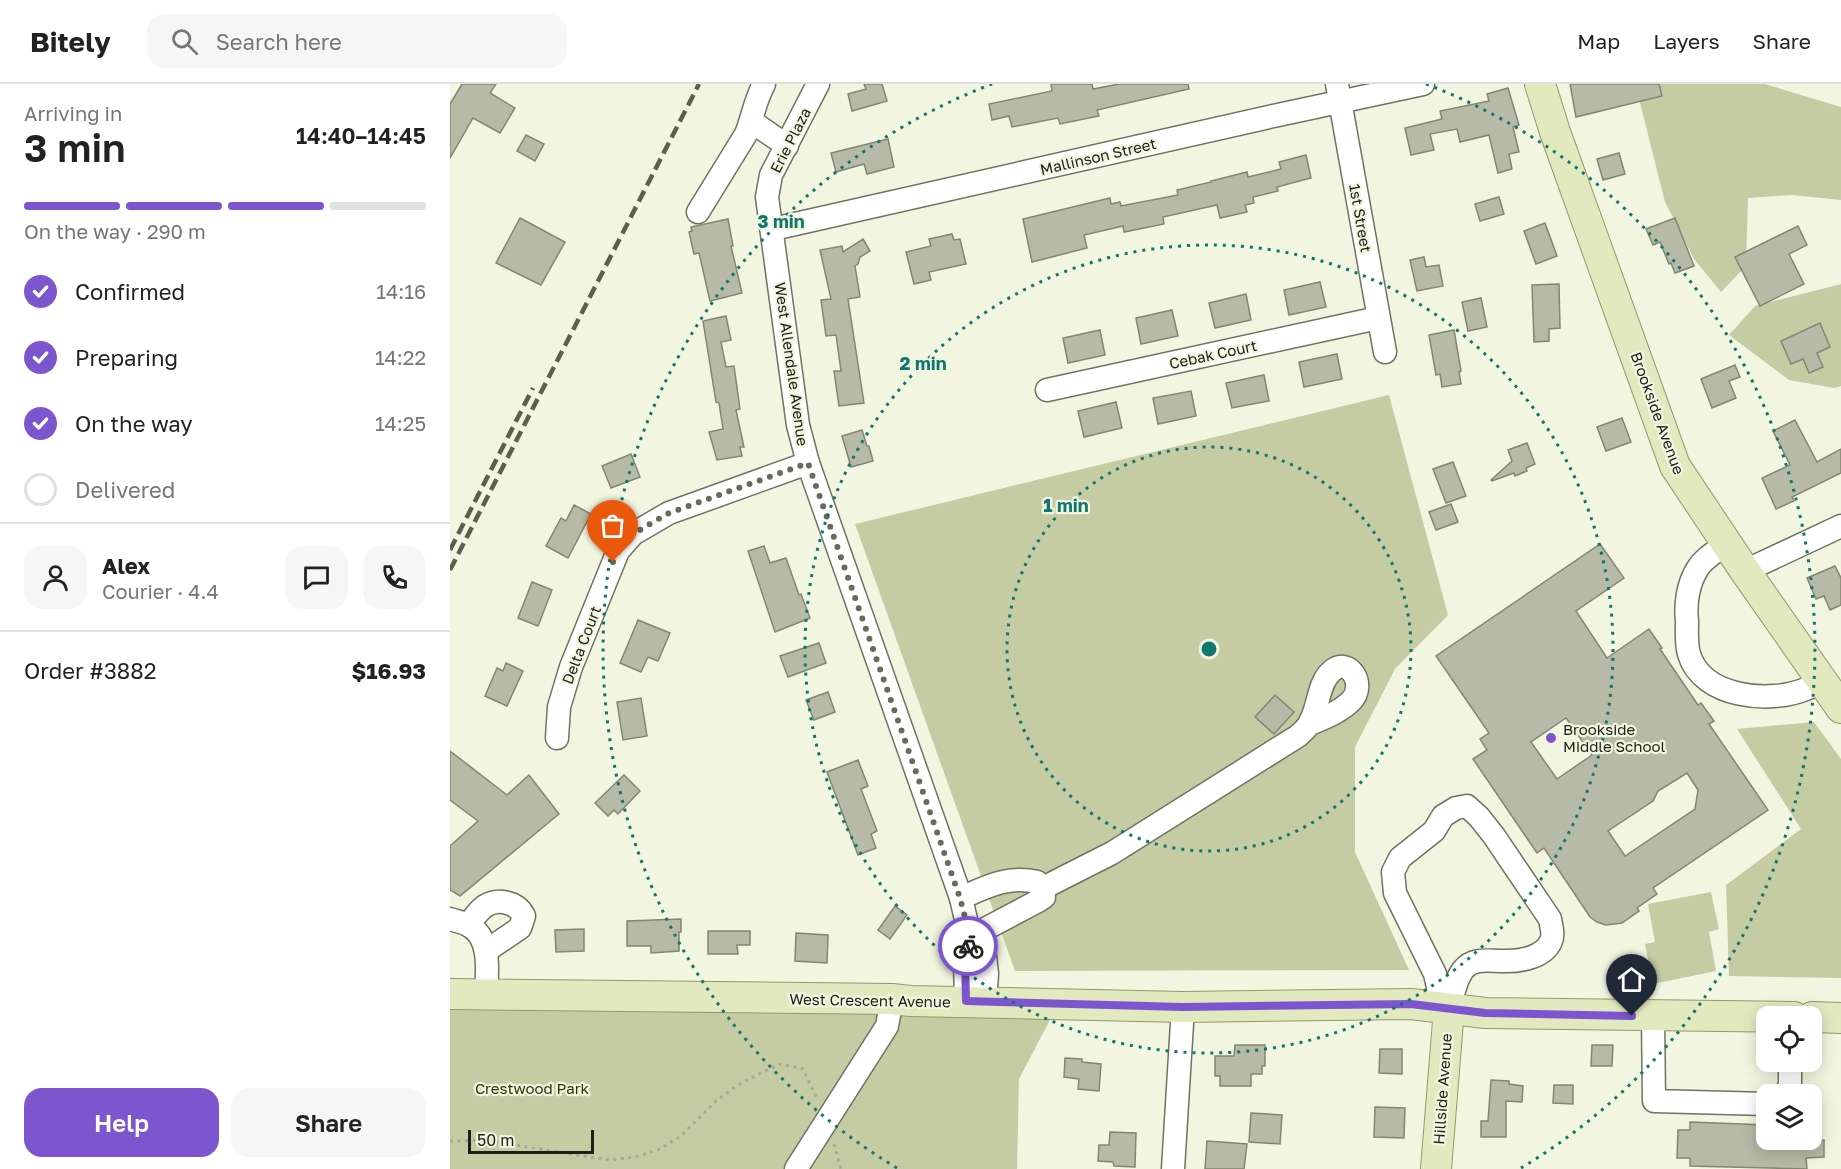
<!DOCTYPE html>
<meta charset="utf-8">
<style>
:root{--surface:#fff;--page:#f6f6f6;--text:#222;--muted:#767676;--line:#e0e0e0;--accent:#7d55ce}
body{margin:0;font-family:"Golos Text",sans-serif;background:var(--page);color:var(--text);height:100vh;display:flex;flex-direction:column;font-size:22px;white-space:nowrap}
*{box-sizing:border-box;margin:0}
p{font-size:20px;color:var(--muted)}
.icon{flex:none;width:33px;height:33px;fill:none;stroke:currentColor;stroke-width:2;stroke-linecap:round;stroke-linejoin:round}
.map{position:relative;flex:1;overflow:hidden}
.details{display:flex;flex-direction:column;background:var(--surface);width:450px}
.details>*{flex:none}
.buttons{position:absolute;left:1306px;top:922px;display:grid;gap:12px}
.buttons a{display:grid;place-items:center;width:66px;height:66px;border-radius:12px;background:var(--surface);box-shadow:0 3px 15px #0003;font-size:30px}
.scale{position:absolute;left:18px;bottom:15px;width:126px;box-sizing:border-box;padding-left:6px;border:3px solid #1d1e16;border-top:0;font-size:16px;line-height:21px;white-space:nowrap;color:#1d1e16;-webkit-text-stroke:4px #f2f6e1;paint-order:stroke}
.pin{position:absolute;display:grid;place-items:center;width:51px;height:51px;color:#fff;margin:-62px -26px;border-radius:50% 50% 50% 0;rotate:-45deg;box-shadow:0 0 6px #0007}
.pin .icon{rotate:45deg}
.courier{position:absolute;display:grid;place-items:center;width:60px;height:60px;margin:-30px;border:4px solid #7d55ce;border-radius:50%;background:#fff;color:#222;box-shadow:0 2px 8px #0007}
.head em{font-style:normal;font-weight:600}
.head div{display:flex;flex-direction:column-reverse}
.head{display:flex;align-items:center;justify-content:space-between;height:102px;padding:0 24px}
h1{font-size:39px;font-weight:600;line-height:45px}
.bar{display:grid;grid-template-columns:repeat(4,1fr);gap:9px 6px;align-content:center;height:72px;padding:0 24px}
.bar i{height:8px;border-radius:4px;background:var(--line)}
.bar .active{background:var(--accent)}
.bar p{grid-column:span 4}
.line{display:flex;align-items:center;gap:15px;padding:0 24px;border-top:2px solid var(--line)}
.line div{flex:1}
.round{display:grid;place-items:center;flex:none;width:63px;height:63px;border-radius:18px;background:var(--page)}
ol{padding:0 24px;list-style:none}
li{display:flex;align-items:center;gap:18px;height:66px}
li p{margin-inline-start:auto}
li .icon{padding:6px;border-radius:50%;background:var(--accent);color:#fff;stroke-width:4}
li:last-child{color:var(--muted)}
li i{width:33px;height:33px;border:3px solid var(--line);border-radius:50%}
.primary-button{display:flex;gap:12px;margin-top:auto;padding:12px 24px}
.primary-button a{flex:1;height:69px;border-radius:18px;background:var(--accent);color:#fff;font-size:24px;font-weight:600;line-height:69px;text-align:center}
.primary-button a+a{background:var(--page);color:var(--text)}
header{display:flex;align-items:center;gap:36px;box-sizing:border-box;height:84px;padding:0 30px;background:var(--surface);border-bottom:2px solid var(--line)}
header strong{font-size:28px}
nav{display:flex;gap:33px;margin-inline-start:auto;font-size:21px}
.search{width:420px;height:54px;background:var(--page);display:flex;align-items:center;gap:15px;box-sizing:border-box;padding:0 21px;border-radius:18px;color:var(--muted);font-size:22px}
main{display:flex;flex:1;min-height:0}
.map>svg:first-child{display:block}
.green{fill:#c5cca3}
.building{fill:#b7baa6;stroke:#828672;stroke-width:1.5;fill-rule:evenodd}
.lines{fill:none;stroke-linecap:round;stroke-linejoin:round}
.minor-casing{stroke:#707360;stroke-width:25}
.major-casing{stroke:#919969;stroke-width:32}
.path{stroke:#a6a999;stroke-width:3;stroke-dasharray:3 4.5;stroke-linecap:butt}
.minor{stroke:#fff;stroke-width:22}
.major{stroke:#e3e9bf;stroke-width:30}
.rail{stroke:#5c5e52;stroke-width:4.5;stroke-dasharray:12 6;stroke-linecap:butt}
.done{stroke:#686a5d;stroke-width:6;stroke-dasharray:0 10.8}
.route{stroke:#7d55ce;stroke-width:8}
.ring{fill:none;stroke:#0f766e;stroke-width:3;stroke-dasharray:3 6}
.poi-dot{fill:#7d55ce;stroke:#f2f6e1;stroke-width:2}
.labels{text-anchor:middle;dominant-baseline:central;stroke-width:4.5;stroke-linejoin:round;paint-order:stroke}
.street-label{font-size:15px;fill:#1d1e16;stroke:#f2f6e1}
.poi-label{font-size:15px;fill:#1d1e16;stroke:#f2f6e1;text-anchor:start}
.park-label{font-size:15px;fill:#2e3309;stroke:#f2f6e1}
.centre{fill:#0f766e;stroke:#f2f6e1;stroke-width:3}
.ring-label{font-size:18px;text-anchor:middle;font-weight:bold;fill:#0f766e;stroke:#f2f6e1;stroke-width:4.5;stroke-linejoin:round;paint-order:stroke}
</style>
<header>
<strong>Bitely</strong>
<div class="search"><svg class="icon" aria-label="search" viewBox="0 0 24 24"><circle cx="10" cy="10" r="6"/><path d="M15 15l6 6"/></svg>Search here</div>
<nav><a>Map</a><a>Layers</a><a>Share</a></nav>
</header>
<main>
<section class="details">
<div class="head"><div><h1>3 min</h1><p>Arriving in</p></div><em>14:40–14:45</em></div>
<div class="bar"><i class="active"></i><i class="active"></i><i class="active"></i><i></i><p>On the way · 290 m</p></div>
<ol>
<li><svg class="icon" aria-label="check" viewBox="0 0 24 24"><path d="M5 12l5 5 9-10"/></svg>Confirmed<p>14:16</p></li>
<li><svg class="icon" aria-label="check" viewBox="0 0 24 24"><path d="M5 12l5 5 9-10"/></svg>Preparing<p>14:22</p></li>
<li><svg class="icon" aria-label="check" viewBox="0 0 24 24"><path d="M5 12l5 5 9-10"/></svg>On the way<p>14:25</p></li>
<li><i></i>Delivered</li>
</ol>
<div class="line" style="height:108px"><a class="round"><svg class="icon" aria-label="person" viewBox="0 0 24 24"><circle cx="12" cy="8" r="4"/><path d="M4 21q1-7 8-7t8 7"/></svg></a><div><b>Alex</b><p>Courier · 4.4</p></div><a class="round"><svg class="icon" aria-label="chat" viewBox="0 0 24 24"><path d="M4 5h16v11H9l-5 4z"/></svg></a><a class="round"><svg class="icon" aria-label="phone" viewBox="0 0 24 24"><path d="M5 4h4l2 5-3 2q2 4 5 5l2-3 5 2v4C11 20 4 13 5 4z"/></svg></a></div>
<div class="line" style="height:78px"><div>Order #3882</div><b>$16.93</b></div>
<div class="primary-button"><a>Help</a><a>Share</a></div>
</section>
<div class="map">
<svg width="1391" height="1085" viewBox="0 0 1391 1085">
<rect width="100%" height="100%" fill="#f2f6e1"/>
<g class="green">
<polygon points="1205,0 1315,0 1391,23 1391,116 1342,111 1298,114 1296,182 1271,208 1244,175 1215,118 1188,11"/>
<polygon points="1391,200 1391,302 1384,304 1339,296 1279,251 1305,222"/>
<polygon points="939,311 998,531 945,585 905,663 905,768 959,886 565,887 405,440"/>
<polygon points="1364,638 1391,675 1391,894 1279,892 1276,801 1351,745 1287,645"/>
<polygon points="1261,808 1269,845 1259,848 1266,887 1203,900 1195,860 1205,858 1198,820"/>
<polygon points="0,922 602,932 569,995 567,1085 0,1085"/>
</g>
<g class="building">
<polygon points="12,0 46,0 40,9 65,24 50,49 23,34 0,74 0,20"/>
<polygon points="414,0 432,0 437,17 402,27 398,10 416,5"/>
<polygon points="601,0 642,0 643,5 669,0 738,0 739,5 647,26 649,32 610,40 608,34 562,43 559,32 542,36 539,20 602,7"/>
<polygon points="1120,0 1209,0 1212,12 1126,33"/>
<polygon points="1058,4 1069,41 1063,43 1069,68 1059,70 1062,85 1048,89 1039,51 1010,58 1007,45 980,50 984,66 961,71 955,44 992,35 990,27 1039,17 1037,10"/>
<polygon points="76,51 94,60 85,77 67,67"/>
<polygon points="438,55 444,83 417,90 414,80 386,88 381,69"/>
<polygon points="1169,69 1175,90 1153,96 1147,75"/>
<polygon points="856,71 861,94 827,103 828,107 803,113 804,119 795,121 797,128 770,134 767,121 713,133 714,140 674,148 673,142 634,151 637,164 582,178 573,135 660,114 661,120 670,118 671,122 728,111 727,106 761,98 761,97 797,88 798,93 831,85 829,78"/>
<polygon points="1049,113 1054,130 1030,137 1025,120"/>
<polygon points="70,134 115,158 91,201 46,179"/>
<polygon points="1225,134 1244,182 1225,189 1221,179 1219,180 1210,158 1203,161 1196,145"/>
<polygon points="278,135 283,162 281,162 292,209 260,217 249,169 244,170 239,148 242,147 241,143"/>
<polygon points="1095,139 1107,172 1086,180 1074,147"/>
<polygon points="1348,142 1357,161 1339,170 1354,200 1310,222 1285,173"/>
<polygon points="502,150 504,156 510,155 516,180 479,188 481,196 464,200 456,168 481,162 479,155"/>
<polygon points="413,155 420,167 410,173 408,180 405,182 410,213 398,215 414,319 389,322 384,287 391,287 386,251 376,252 371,216 381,215 370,166 392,162 393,168"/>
<polygon points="974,173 976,183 989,181 993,202 967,207 960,176"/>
<polygon points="870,198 876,223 839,231 834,206"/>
<polygon points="1109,200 1110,244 1099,245 1099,257 1084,258 1082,201"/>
<polygon points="796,210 801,236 765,244 759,219"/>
<polygon points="1031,214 1037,243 1018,247 1012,218"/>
<polygon points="722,226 728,252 691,260 686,234"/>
<polygon points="276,232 281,256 271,258 276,283 284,282 290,325 286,326 294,363 290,363 292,372 267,376 259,348 273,345 269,319 266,318 253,237"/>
<polygon points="1370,239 1380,263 1367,269 1373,283 1359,289 1353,275 1341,280 1331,257"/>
<polygon points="650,246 655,271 618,279 613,254"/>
<polygon points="1004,246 1011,287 1009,288 1011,300 992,303 990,290 986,291 979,251"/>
<polygon points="887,270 892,295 854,303 849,278"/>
<polygon points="1285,281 1290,293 1279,297 1286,314 1262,324 1251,295"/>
<polygon points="814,291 819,317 782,324 776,299"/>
<polygon points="741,307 746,332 708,340 703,314"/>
<polygon points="666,318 672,344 634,353 628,327"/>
<polygon points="1172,334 1181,358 1156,367 1147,343"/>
<polygon points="1345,336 1367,378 1391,365 1391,389 1342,413 1344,417 1326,425 1312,394 1340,381 1323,347"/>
<polygon points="412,346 417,362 419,362 423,377 401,383 392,352"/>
<polygon points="1077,359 1085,380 1076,384 1077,387 1065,392 1064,389 1042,397 1041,396 1062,377 1058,366"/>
<polygon points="181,370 190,393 161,404 152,382"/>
<polygon points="1003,378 1016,412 996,419 983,385"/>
<polygon points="1001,420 1008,438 986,446 979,428"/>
<polygon points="124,421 141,430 118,474 96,462 111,434 116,437"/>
<path d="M1150,460L1174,494L1126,527L1157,574L1199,545L1212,564L1210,565L1248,621L1251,619L1264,637L1259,640L1318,726L1203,804L1207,810L1187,824L1189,827L1172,839L1156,841L1147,838L1140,833L1094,764L1087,769L1023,675L1037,666L1030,655L1039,649L986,572ZM1116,634L1142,671L1107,695L1081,658ZM1237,689L1248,706L1245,725L1175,772L1158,747L1203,717L1208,707Z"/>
<polygon points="314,462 320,479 336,474 349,511 351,510 360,534 325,548 298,467"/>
<polygon points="1385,482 1391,494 1391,521 1380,526 1374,512 1366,515 1357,494"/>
<polygon points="82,498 102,506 88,542 68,534"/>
<polygon points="188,536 220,549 208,577 198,573 191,588 170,579"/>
<polygon points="369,559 376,579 338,593 330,572"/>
<polygon points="56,579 73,587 57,622 35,612 47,584 53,587"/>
<polygon points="378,608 385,628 364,636 356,616"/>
<polygon points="825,611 844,628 824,650 805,633"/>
<polygon points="191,614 197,652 173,656 167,618"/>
<polygon points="0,667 57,711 79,691 109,730 10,812 0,806 0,762 28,737 0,716"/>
<polygon points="408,676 418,702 411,705 427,747 421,750 426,764 408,771 377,688"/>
<polygon points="174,691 190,707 168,730 164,726 158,732 145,719"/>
<polygon points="445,822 457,831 440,855 428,846"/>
<polygon points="231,835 231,848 229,848 229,867 201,869 201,862 177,862 177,837"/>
<polygon points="134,845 134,867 106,868 105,846"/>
<polygon points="258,847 300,847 300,861 287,861 288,870 258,870"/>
<polygon points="346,849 378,851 377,879 345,877"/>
<polygon points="785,961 815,961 815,982 812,982 812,990 801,990 801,1002 770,1002 770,992 765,992 765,972 784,972"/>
<polygon points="1142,961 1163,961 1162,982 1141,982"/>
<polygon points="930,965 952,965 952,990 929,989"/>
<polygon points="615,974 632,975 632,978 651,980 649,1007 628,1005 629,995 614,993"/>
<polygon points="1041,996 1059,997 1059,1000 1073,1002 1072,1018 1056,1017 1056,1053 1031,1053 1031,1037 1038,1037"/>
<polygon points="1104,1001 1123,1001 1123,1020 1103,1019"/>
<polygon points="925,1023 955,1024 954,1054 924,1053"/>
<polygon points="801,1029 832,1031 830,1060 799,1058"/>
<polygon points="1240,1038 1317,1041 1317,1056 1374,1056 1374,1073 1356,1074 1357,1085 1240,1082 1240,1074 1227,1074 1228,1046 1240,1046"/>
<polygon points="660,1048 686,1049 685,1083 664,1082 663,1078 648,1077 649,1061 659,1061"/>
<polygon points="757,1057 797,1060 794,1085 755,1085"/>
</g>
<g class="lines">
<defs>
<g id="minor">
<polyline points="368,0 321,91 317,113 348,341 358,379 511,814 520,853 515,876 516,917"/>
<polyline points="887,0 935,268"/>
<polyline points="301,37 337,62"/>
<path d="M248,128L296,50C303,33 305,16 314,0"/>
<polyline points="323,145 828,31 973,0"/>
<polyline points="597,306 928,234"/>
<path d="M1276,460C1267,467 1254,474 1248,484C1238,499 1235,520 1237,537C1237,548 1236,560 1239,570C1252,614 1320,620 1356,605C1361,603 1367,599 1372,596"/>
<polyline points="1295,487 1391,442"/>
<polyline points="107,654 109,623 121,583 168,467 183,450 219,429 358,379"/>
<path d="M1017,722L1029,733L1044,752L1100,835C1101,841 1104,851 1101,857C1094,873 1072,877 1057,877C1042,878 1024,872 1013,886C1005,896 1003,912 999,925L988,903L985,890L945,809L943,788L950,774L984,747L993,732L1006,724Z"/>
<path d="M593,804L662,769L848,652C852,648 858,644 860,638C869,623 868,598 882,587C899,572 917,601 901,617C890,628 874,634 860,640"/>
<path d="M511,814C536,803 559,791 587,798L593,804L594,813L588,817L520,853"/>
<path d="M0,835C6,837 12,838 18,841C42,853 37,888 36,910"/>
<path d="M18,841C23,835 28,827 35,822C48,814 67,818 74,832L70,844L36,867"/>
<polyline points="520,853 535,872 537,890 535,918"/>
<polyline points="1203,932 1204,1017 1317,1020"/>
<polyline points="1335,1011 1340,1001 1340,978"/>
<polyline points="346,1085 437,942 442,915"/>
<polyline points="723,1085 733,923"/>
</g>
<g id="major">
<polyline points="1090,0 1105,48 1225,382 1295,487 1391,624"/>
<polyline points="0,910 442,915 461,917 733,923 961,920 1035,929 1344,933"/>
<polyline points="1362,933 1391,934"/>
<polyline points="986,1085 999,925"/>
</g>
</defs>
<use href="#minor" class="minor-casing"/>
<use href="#major" class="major-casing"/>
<g class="path">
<polyline points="0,1057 34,1056 159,1076 185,1073 208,1066 231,1052 266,1017 288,1001 309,990 330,980 353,985 367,1015"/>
<polyline points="384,1060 391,1085"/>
</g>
<use href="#minor" class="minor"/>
<use href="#major" class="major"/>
<g class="rail">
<polyline points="0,466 83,304"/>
<polyline points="0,486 249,0"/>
</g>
</g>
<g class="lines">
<polyline class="done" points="163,478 168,467 183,450 219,429 358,379 510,814 520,853 518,862"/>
<polyline class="route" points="518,862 515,876 516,917 733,923 961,920 1035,929 1182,932"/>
</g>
<g class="ring">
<circle cx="759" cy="565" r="202"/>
<circle cx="759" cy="565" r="404"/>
<path d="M447 1084A605 605 0 0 1 542 0M976 0A605 605 0 0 1 1071 1084"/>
</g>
<circle class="poi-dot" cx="1101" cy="654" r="6"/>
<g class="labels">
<g class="street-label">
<text transform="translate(340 56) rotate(-63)">Erie Plaza</text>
<text transform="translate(648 72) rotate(-13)">Mallinson Street</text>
<text transform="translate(911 134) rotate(80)">1st Street</text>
<text transform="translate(763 270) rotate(-12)">Cebak Court</text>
<text transform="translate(342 280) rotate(82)">West Allendale Avenue</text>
<text transform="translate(1208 329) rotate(70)">Brookside Avenue</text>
<text transform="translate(131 561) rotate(-69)">Delta Court</text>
<text transform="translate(420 916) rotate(1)">West Crescent Avenue</text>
<text transform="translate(992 1005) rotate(-86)">Hillside Avenue</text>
</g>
<g class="poi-label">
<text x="1113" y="645">Brookside<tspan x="1113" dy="17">Middle School</tspan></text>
</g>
<g class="park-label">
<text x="82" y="1004">Crestwood Park</text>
</g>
</g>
<circle cx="759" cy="565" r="9" class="centre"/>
<g class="ring-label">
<text x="331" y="144">3 min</text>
<text x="473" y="286">2 min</text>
<text x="616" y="428">1 min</text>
</g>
</svg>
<div class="buttons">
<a><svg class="icon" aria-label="locate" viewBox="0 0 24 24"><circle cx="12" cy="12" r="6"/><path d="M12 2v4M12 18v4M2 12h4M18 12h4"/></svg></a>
<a><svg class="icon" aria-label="layers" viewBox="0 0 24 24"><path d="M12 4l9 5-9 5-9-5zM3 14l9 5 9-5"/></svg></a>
</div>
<div class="scale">50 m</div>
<div class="pin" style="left:163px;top:478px;background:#ea580c"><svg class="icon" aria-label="bag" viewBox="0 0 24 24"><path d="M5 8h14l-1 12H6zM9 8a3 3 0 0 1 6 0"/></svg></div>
<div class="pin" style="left:1182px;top:932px;background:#1f2937"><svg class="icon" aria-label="home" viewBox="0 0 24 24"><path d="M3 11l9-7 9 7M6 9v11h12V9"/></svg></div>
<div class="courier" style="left:518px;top:862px"><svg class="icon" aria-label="bike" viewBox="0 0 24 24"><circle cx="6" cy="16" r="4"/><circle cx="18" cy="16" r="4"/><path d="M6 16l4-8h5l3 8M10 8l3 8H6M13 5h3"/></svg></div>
</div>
</main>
